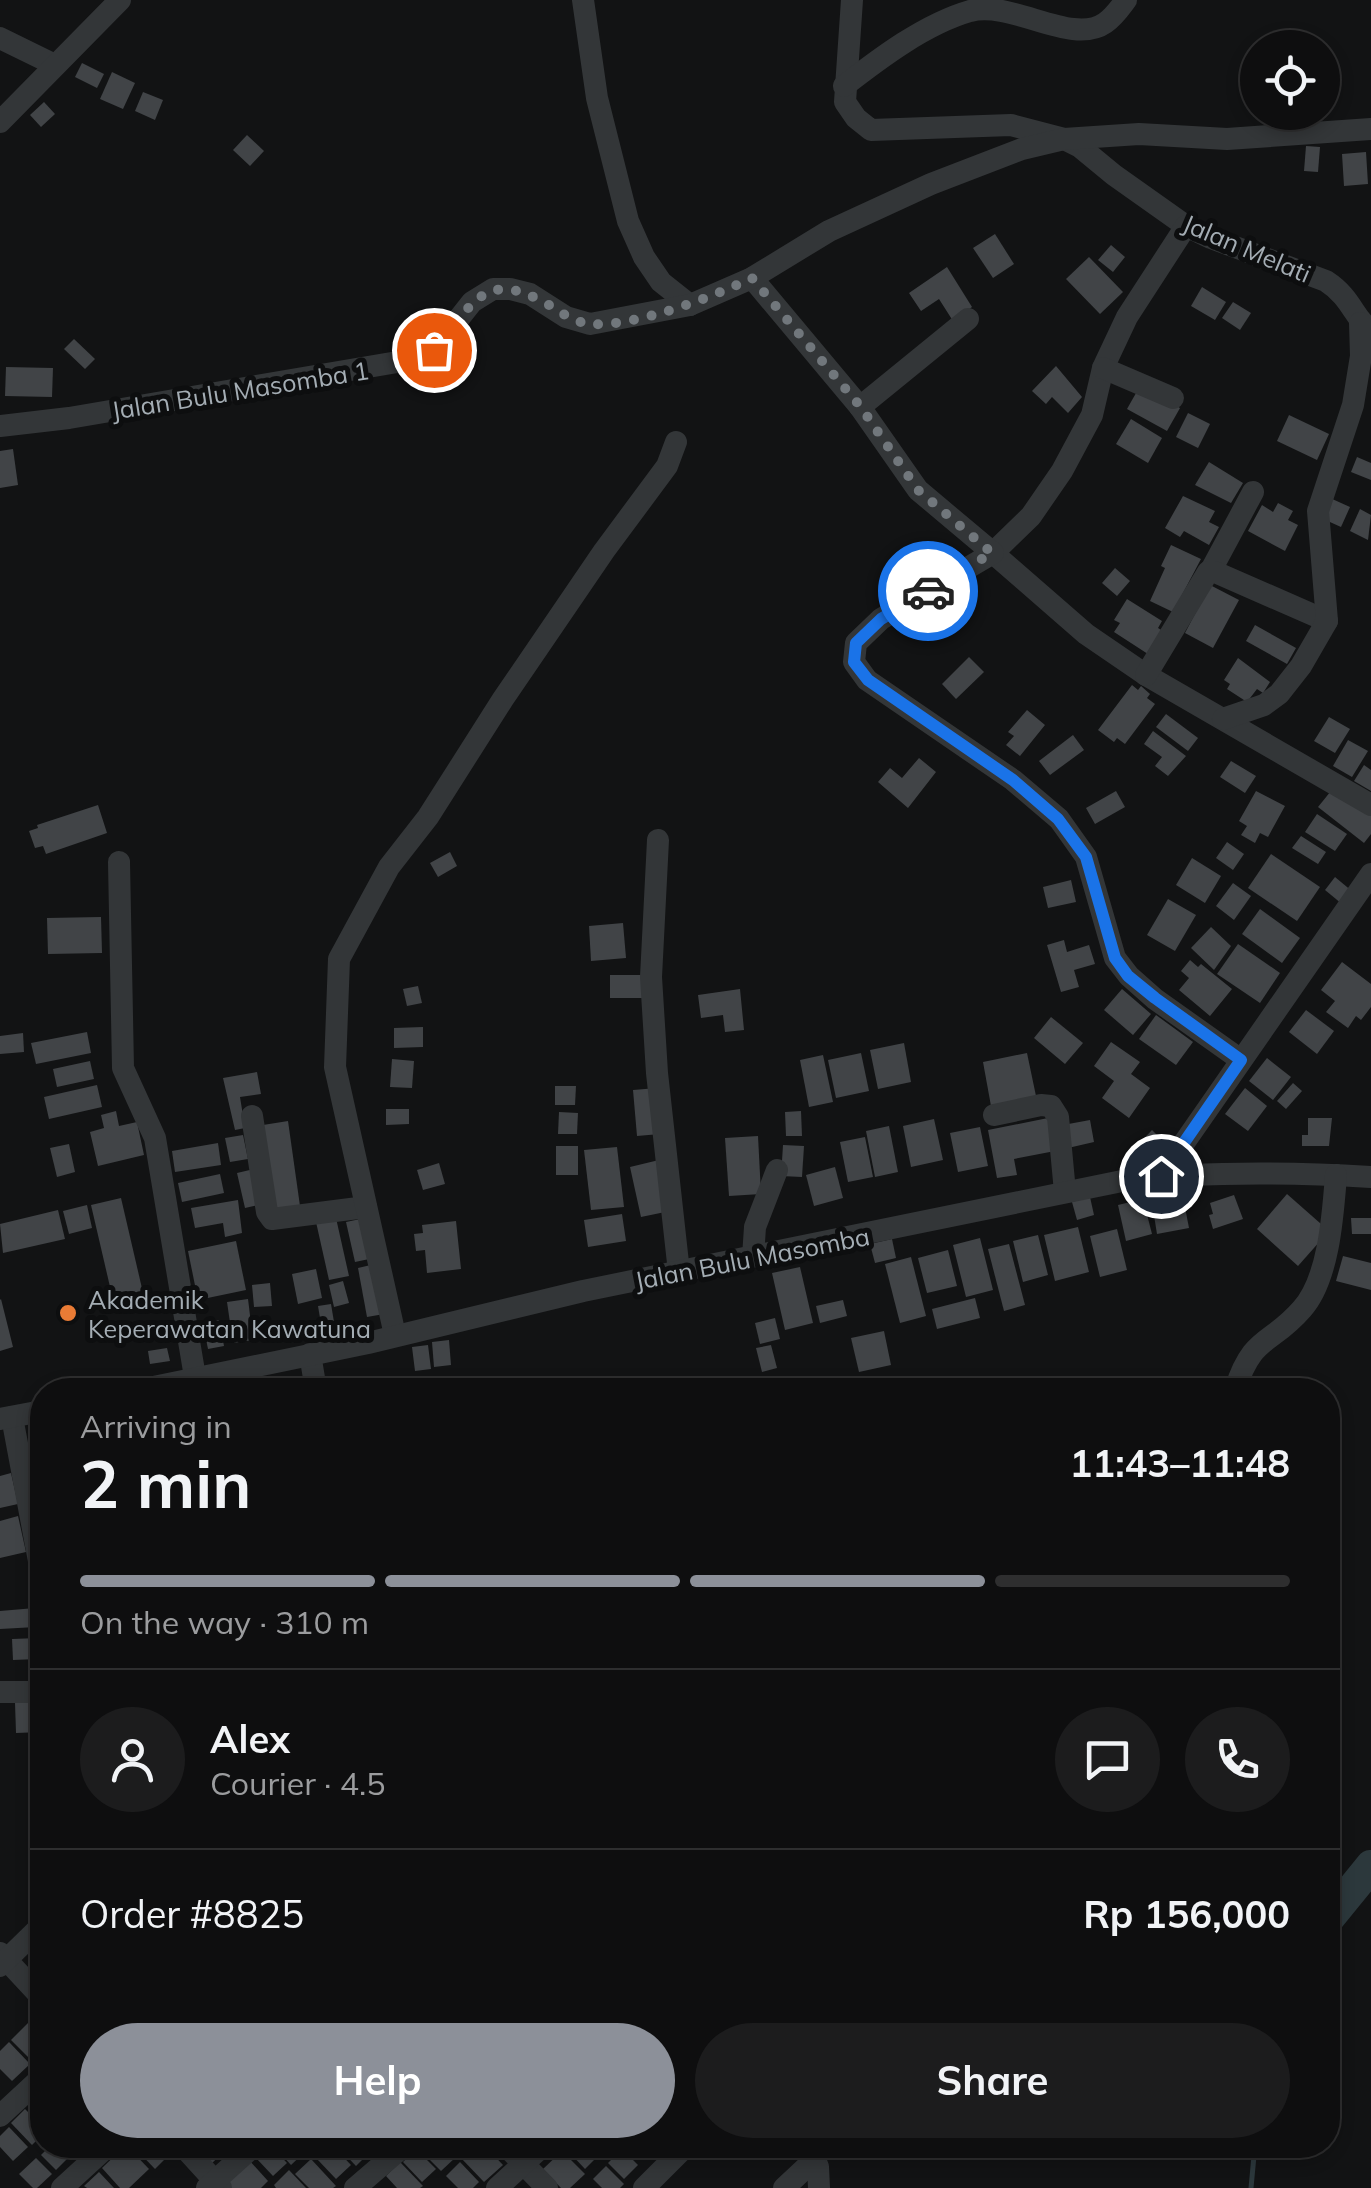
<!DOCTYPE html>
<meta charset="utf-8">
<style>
:root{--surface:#0e0e0f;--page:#1c1c1d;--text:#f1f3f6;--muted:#9b9c9e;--line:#2e2e2f;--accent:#8c9099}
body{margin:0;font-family:Mulish,sans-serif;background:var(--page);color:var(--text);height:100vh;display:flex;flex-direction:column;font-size:38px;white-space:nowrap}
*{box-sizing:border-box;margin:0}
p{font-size:32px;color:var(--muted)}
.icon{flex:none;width:55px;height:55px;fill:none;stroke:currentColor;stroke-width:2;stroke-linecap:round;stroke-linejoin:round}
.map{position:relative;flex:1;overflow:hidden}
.drawer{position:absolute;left:30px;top:1378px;width:1310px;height:780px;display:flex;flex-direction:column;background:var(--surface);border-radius:40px;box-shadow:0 5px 15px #0003,0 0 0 2px var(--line)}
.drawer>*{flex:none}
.fabs{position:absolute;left:1240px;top:30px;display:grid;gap:20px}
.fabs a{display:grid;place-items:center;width:100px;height:100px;border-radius:50%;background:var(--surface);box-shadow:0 5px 15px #0003,0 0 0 2px var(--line);font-size:50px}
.pin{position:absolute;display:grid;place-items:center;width:85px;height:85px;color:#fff;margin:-42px;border:5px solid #fff;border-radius:50%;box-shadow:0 2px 10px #0007}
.courier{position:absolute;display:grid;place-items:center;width:100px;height:100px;margin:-50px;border:8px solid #1a73e8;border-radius:50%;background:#fff;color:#222;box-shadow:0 2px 12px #0007}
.headline em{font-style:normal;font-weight:700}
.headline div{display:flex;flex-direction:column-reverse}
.headline{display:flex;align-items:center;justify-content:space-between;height:170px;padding:0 50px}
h1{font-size:65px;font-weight:700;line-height:75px}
.bar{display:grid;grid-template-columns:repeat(4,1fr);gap:15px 10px;align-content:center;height:120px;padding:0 50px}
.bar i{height:12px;border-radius:8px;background:var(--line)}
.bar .current{background:var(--accent)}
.bar p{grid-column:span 4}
.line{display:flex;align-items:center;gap:25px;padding:0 50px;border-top:2px solid var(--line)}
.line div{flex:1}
.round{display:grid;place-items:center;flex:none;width:105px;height:105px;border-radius:52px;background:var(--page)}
.cta{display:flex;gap:20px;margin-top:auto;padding:20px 50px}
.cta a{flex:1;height:115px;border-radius:60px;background:var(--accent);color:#fff;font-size:40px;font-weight:700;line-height:115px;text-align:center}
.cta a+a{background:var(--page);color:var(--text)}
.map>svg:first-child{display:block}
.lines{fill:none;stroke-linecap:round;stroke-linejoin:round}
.stream{stroke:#2c383c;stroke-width:5}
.river{stroke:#2c383c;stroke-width:32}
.building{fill:#414447}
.minor{stroke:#333638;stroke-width:22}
.done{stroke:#71777c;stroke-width:10;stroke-dasharray:0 18}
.route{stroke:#1a73e8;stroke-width:12}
.poi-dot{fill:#e97b35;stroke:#0d0e0f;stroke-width:4}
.labels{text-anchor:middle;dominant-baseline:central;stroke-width:10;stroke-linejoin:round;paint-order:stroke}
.street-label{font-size:25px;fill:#a4adb4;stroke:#0d0e0f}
.poi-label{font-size:25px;fill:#a4adb4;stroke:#0d0e0f;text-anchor:start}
</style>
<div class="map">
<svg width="1371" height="2188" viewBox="0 0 1371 2188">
<rect width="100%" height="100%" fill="#121314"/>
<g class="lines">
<polyline class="stream" points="1251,2188 1255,2145"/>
<polyline class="river" points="1328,1919 1371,1866"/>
</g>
<g class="building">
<polygon points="82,63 104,74 97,88 75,77"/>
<polygon points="112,72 135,83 123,109 100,99"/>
<polygon points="143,92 163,100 155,120 135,111"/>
<polygon points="44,102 55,114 41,127 30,115"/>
<polygon points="247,135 264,151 250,166 233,150"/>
<polygon points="1306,146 1320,147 1318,172 1304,171"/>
<polygon points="1366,152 1368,184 1344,186 1342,154"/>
<polygon points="995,234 1014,264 993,278 973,248"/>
<polygon points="1111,245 1125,257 1113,272 1098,260"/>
<polygon points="1089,257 1123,292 1100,314 1066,279"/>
<polygon points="947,267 972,307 953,321 939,299 921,311 909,293"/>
<polygon points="1202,287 1226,302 1215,320 1191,306"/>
<polygon points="1233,302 1251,313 1240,330 1222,318"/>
<polygon points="74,339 95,359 85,369 64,349"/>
<polygon points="1056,366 1082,397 1068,413 1052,397 1046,404 1032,391"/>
<polygon points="6,367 53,368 52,397 5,396"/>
<polygon points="1140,386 1180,408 1167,431 1127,409"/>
<polygon points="1188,413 1210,424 1198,448 1176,437"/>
<polygon points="1289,415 1329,434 1317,460 1277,441"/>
<polygon points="1131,419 1162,438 1148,463 1116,444"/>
<polygon points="13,449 18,485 0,488 0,451"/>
<polygon points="1357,457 1371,463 1371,480 1351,472"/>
<polygon points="1209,462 1243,483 1231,503 1195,485"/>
<polygon points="1183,496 1215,511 1209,522 1219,527 1209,545 1184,531 1180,537 1165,528"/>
<polygon points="1330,498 1350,507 1341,527 1321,518"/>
<polygon points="1278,503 1293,511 1288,520 1298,525 1285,551 1248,531 1262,505 1273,512"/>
<polygon points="1360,509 1371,515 1368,540 1350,531"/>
<polygon points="1171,545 1201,559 1173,612 1150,601 1165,568 1161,566"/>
<polygon points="1115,568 1130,581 1117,596 1102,583"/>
<polygon points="1210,585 1239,600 1213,648 1185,633"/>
<polygon points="1127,599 1162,621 1158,628 1166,633 1151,656 1114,632 1120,623 1114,620"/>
<polygon points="1255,625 1296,648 1287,664 1246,641"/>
<polygon points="969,657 984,672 956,699 942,684"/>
<polygon points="1238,658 1270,682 1263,693 1257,689 1247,702 1227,689 1230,684 1224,680"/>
<polygon points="1132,685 1138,690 1141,686 1150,694 1147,698 1155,704 1125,744 1117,738 1114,742 1098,730"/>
<polygon points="1027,710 1045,725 1020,756 1006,745 1014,736 1008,732"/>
<polygon points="1166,714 1198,738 1188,751 1156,727"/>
<polygon points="1329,717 1350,729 1335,753 1314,741"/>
<polygon points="1153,731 1186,756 1168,776 1155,766 1162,757 1144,744"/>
<polygon points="1073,735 1084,750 1050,775 1039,761"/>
<polygon points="1348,740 1368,751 1352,777 1333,766"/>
<polygon points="919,758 936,772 908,808 878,782 890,768 902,778"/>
<polygon points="1231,761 1256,776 1245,793 1220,777"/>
<polygon points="1364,765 1371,770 1371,791 1354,781"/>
<polygon points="1335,786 1371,814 1371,834 1364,843 1318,807"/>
<polygon points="1116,791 1125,807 1095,824 1086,808"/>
<polygon points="1256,791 1285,806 1268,837 1260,833 1255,843 1241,835 1247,826 1239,821"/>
<polygon points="98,805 107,833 46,854 43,846 35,848 29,831 38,828 37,825"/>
<polygon points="1317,814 1347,834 1335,851 1305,832"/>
<polygon points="1301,836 1326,852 1318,864 1292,848"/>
<polygon points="1227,842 1244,854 1233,870 1216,858"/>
<polygon points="450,852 457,866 438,877 430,863"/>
<polygon points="1271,854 1320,887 1297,921 1248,888"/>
<polygon points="1192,858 1221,876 1205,903 1176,885"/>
<polygon points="1335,877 1353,892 1342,904 1325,890"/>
<polygon points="1071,880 1076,902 1048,908 1043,887"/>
<polygon points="1233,883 1251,896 1234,920 1216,906"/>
<polygon points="1168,899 1196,915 1175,951 1147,935"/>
<polygon points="1260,909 1300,938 1282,963 1242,934"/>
<polygon points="101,917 102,953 48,954 47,918"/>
<polygon points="623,923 626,958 591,961 589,926"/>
<polygon points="1211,927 1231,946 1214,970 1191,948"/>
<polygon points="1064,940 1067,952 1089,945 1095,964 1074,970 1079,987 1061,992 1047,945"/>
<polygon points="1238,944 1280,973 1260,1003 1217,974"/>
<polygon points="1190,960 1198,967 1201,964 1232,989 1210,1016 1179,990 1189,978 1181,971"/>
<polygon points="1342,962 1371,984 1371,1007 1361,1020 1356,1016 1348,1028 1326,1012 1335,1001 1321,990"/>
<rect x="610" y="975" width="32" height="23"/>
<polygon points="418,986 422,1003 407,1006 403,989"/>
<polygon points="740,989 744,1030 725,1032 723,1015 701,1018 698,995"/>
<polygon points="1122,989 1151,1014 1133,1035 1104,1010"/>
<polygon points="1306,1010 1334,1031 1317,1054 1289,1032"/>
<polygon points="1156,1015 1193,1042 1176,1065 1139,1039"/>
<polygon points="1051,1017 1083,1043 1065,1064 1034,1038"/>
<polygon points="423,1027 423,1047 394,1048 394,1028"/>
<polygon points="87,1032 91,1053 36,1064 31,1043"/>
<polygon points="23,1033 24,1052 0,1054 0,1036"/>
<polygon points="1111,1042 1140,1062 1131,1074 1150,1088 1129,1118 1102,1098 1114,1081 1094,1066"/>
<polygon points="904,1043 911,1082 878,1089 870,1050"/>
<polygon points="861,1053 869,1091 836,1098 828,1060"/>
<polygon points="1027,1053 1036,1096 991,1106 983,1062"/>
<polygon points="823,1055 833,1102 809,1107 800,1060"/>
<polygon points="1267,1058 1291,1077 1273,1100 1249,1081"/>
<polygon points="392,1059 414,1061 412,1088 390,1087"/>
<polygon points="90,1061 94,1079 57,1087 53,1069"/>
<polygon points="257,1072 261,1094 240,1097 245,1128 235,1130 223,1078"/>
<polygon points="1293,1083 1302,1091 1286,1109 1277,1101"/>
<polygon points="97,1085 102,1107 49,1119 44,1097"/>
<polygon points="555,1086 576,1086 575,1105 555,1105"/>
<polygon points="657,1088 660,1134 637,1136 633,1090"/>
<polygon points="1245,1088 1267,1106 1248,1131 1225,1114"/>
<polygon points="386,1109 409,1109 409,1124 386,1125"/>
<polygon points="116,1111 119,1126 137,1122 144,1155 98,1166 90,1132 104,1128 101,1115"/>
<polygon points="801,1111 802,1136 786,1136 785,1112"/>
<polygon points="559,1112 578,1113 577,1134 558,1134"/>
<polygon points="1048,1118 1055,1151 1014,1159 1017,1175 997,1178 988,1130"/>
<polygon points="1308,1118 1332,1118 1329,1146 1302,1146 1302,1135 1308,1135"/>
<polygon points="934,1119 943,1160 911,1167 903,1126"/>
<polygon points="1090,1120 1094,1142 1068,1148 1063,1125"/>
<polygon points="288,1121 300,1206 276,1210 263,1125"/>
<polygon points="889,1126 898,1172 875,1177 866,1131"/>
<polygon points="980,1127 988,1166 958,1172 950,1133"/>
<polygon points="1152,1130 1165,1143 1150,1159 1137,1146"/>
<polygon points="243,1135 248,1159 230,1162 225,1138"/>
<polygon points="758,1136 761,1194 729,1196 725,1138"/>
<polygon points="865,1137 873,1177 848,1182 840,1142"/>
<polygon points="218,1143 221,1165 175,1172 172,1151"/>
<polygon points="69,1144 75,1172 57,1177 50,1148"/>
<polygon points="783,1145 804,1146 802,1177 781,1176"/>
<rect x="556" y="1146" width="22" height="29"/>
<polygon points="617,1147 624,1207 591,1210 584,1150"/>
<polygon points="659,1160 670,1211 641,1217 630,1167"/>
<polygon points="439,1163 445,1184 423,1190 417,1170"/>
<polygon points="835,1167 843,1198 814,1206 806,1175"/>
<polygon points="254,1169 262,1204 245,1208 237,1173"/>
<polygon points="220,1174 224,1193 182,1202 178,1183"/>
<polygon points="1287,1194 1329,1231 1298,1266 1257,1229"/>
<polygon points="1234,1195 1243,1219 1213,1229 1209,1215 1213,1214 1210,1203"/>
<polygon points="1090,1197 1094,1215 1077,1220 1072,1202"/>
<polygon points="1183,1197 1189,1228 1157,1234 1152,1203"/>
<polygon points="121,1198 144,1297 114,1304 91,1205"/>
<polygon points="1143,1199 1152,1234 1126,1241 1118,1205"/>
<polygon points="238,1200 242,1233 225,1237 223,1223 195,1228 191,1208"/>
<polygon points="87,1205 92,1228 69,1234 63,1211"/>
<polygon points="58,1210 65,1239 3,1253 0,1224"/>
<polygon points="622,1214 626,1241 588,1247 584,1220"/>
<polygon points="336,1218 349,1276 329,1280 316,1222"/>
<polygon points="365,1218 374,1258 355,1262 346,1222"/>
<polygon points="1351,1218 1371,1218 1371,1234 1352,1234"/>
<polygon points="456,1221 461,1269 427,1273 425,1250 416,1251 414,1234 423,1233 422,1225"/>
<polygon points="1078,1227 1089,1272 1055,1281 1044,1235"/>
<polygon points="1117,1229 1127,1270 1100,1277 1090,1236"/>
<polygon points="1038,1235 1048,1275 1023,1282 1013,1241"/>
<polygon points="980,1238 993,1290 966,1297 953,1245"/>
<polygon points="892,1239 896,1258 875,1263 870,1244"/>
<polygon points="236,1241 246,1290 198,1300 188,1251"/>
<polygon points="1009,1244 1025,1305 1004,1311 988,1249"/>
<polygon points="948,1250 957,1286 927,1293 918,1258"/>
<polygon points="1343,1256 1371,1263 1371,1290 1336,1281"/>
<polygon points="911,1257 926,1316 900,1323 885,1264"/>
<polygon points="375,1264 384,1314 367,1317 358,1268"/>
<polygon points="800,1267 813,1323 785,1330 772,1273"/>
<polygon points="316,1269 322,1298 298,1304 292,1274"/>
<polygon points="343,1281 349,1303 334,1307 329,1285"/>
<polygon points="270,1283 272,1306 254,1307 252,1285"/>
<polygon points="975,1298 980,1318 937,1329 932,1309"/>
<polygon points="1,1299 13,1347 0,1351 0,1300"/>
<polygon points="248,1299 253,1340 233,1343 227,1302"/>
<polygon points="843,1300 847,1316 820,1323 816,1306"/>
<polygon points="331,1304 335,1328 322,1330 318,1306"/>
<polygon points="775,1318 780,1339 760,1344 755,1323"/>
<polygon points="219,1320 224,1346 208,1349 203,1324"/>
<polygon points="884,1331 891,1365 859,1372 851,1338"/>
<polygon points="449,1340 451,1365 434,1367 432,1342"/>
<polygon points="428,1345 431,1369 415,1371 412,1347"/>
<polygon points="771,1345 777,1368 762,1372 756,1348"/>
<polygon points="167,1348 170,1361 150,1364 148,1351"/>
<polygon points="11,1473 18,1504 0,1508 0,1476"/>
<polygon points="18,1516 26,1552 0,1558 0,1521"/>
<polygon points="35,1608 36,1627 0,1629 0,1611"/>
<polygon points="38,1638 38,1659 13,1660 12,1639"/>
<polygon points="42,1701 42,1732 16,1733 15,1703"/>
<polygon points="38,2013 42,2018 42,2054 34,2063 11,2040"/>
<polygon points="9,2042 30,2064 12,2081 0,2069 0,2051"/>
<polygon points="25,2109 42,2126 42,2135 32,2145 11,2123"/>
<polygon points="9,2127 28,2147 13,2161 0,2147 0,2136"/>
<polygon points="51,2145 56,2145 68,2158 56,2170 41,2155"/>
<polygon points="126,2145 149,2169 129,2188 120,2188 102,2168"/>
<polygon points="132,2145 159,2145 169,2155 155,2169"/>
<polygon points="193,2145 231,2145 211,2164"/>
<polygon points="270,2145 287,2163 273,2176 256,2158"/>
<polygon points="273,2145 302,2145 307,2150 291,2165"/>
<polygon points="332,2145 351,2165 336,2179 317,2159"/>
<polygon points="336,2145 360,2145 368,2154 356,2166"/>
<polygon points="421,2145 445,2145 456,2157 441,2171 418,2148"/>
<polygon points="474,2145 484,2145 503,2165 484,2182 461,2158"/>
<polygon points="576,2145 587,2145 598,2156 585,2169 569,2152"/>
<polygon points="416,2149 436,2169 422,2182 403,2162"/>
<polygon points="622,2149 638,2165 624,2179 608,2163"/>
<polygon points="562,2151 585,2174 570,2188 561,2188 543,2169"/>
<polygon points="36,2158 52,2174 37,2188 33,2188 19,2174"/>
<polygon points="248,2159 268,2181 261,2188 231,2188 225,2182"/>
<polygon points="311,2159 336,2186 333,2188 309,2188 295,2174"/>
<polygon points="400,2162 423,2186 420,2188 397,2188 386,2176"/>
<polygon points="460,2162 479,2182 473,2188 458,2188 446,2176"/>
<polygon points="606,2166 624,2184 620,2188 602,2188 593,2179"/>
<polygon points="289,2170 306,2188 276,2188 274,2185"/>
<polygon points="99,2172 114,2188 87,2188 84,2186"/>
</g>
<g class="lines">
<g class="minor">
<polyline points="583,0 597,98 628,221 644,257 661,282 690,305"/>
<path d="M852,0L845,102L856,118L871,130L1011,125L1064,139L1080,147L1114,175L1186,226L1211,238L1326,281C1352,298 1353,317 1371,331"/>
<polyline points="0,38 55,65"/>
<path d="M844,86C880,58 925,24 970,11C1012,0 1072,46 1105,23C1114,17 1120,8 1126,0"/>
<polyline points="0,122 120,0"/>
<polyline points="1186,226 1127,317 1103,368 1092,415 1062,471 1031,516 993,553 1086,634 1146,675 1371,805"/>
<polyline points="752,278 860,407 918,490 993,553 881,619 856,643 854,662 867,680 1013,780 1059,819 1086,857 1115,958 1129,976 1155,999 1241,1060"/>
<polyline points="1103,368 1173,398"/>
<polyline points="860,407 968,319"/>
<polyline points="0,426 69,418 415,359 434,350 472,302 493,289 510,289 530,294 566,317 590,324 690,305 752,278 829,231 931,184 1022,149 1064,139 1139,134 1227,139 1371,129"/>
<polyline points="1210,572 1253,492"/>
<polyline points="1146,675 1208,572 1215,572 1327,621"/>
<polyline points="1223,719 1264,705 1279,694 1301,666 1327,621 1318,511 1353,405 1361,356 1360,323"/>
<polyline points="658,840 651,977 657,1073 679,1272"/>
<polyline points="119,862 123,1068 155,1138 195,1377"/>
<polyline points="994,1115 1041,1105 1051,1106 1058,1117 1065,1192"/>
<polyline points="252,1116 267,1212 272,1219 366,1207"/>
<polyline points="1161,1176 1371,874"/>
<polyline points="753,1257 755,1227 777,1170"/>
<polyline points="395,1335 335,1067 339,959 389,867 428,817 503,699 604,551 667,466 676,442"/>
<polyline points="310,1354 316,1390"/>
<path d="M139,1390L368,1343L583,1291L1122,1181C1204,1171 1289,1172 1371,1177"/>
<path d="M1235,1390C1253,1334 1270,1346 1302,1309C1329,1279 1333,1214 1336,1175"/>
<polyline points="12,1417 42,1577"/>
<polyline points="0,1419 42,1411"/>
<polyline points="0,1692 32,1692 42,1683"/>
<polyline points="0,1953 42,1998"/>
<polyline points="0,1966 42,1925"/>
<polyline points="0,2116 42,2077"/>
<polyline points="182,2145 221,2188"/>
<polyline points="505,2145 547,2188"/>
<polyline points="809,2145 818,2167 819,2188"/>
<polyline points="62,2188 109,2145"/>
<polyline points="207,2188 255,2145"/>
<polyline points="355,2188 405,2145"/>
<polyline points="497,2188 544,2145"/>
<polyline points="644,2188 687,2145"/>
<polyline points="784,2188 815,2159"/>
</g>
</g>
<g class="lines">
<path class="done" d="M434,350C474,304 483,267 549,305C562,313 575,323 591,324C635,327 713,297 752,278L860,406L918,490L992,553L928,591"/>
<polyline class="route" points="928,591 881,619 856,643 854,662 868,680 1013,780 1058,819 1086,857 1115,958 1128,976 1155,998 1241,1060 1161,1176"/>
</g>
<circle class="poi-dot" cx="68" cy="1313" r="10"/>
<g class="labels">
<g class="street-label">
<text transform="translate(1247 248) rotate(23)">Jalan Melati</text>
<text transform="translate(240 390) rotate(-9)">Jalan Bulu Masomba 1</text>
<text transform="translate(752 1258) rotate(-11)">Jalan Bulu Masomba</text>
</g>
<g class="poi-label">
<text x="88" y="1299">Akademik<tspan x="88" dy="29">Keperawatan Kawatuna</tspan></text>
</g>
</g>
</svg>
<div class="fabs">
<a><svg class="icon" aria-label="locate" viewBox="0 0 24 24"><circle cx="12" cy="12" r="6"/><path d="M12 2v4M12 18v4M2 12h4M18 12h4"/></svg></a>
</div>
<div class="pin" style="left:434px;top:350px;background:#ea580c"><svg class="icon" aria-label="bag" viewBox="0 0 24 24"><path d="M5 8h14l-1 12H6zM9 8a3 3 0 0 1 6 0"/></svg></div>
<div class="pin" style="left:1161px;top:1176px;background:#1f2937"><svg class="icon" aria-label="home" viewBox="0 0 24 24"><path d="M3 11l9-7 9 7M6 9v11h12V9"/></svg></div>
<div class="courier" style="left:928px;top:591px"><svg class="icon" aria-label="car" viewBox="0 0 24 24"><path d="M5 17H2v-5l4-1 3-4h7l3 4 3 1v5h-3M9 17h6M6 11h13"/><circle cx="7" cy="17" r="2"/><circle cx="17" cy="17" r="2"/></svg></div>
<section class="drawer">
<div class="headline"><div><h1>2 min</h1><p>Arriving in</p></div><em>11:43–11:48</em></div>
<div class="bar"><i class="current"></i><i class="current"></i><i class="current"></i><i></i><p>On the way · 310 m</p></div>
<div class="line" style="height:180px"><a class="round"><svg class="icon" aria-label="person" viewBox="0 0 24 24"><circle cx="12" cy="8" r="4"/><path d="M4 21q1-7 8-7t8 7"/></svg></a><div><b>Alex</b><p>Courier · 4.5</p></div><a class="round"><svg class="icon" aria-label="chat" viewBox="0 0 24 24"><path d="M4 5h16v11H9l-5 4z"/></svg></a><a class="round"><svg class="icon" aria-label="phone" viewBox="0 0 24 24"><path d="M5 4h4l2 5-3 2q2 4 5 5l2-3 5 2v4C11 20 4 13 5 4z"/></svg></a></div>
<div class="line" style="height:130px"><div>Order #8825</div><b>Rp 156,000</b></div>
<div class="cta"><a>Help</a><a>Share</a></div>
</section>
</div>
